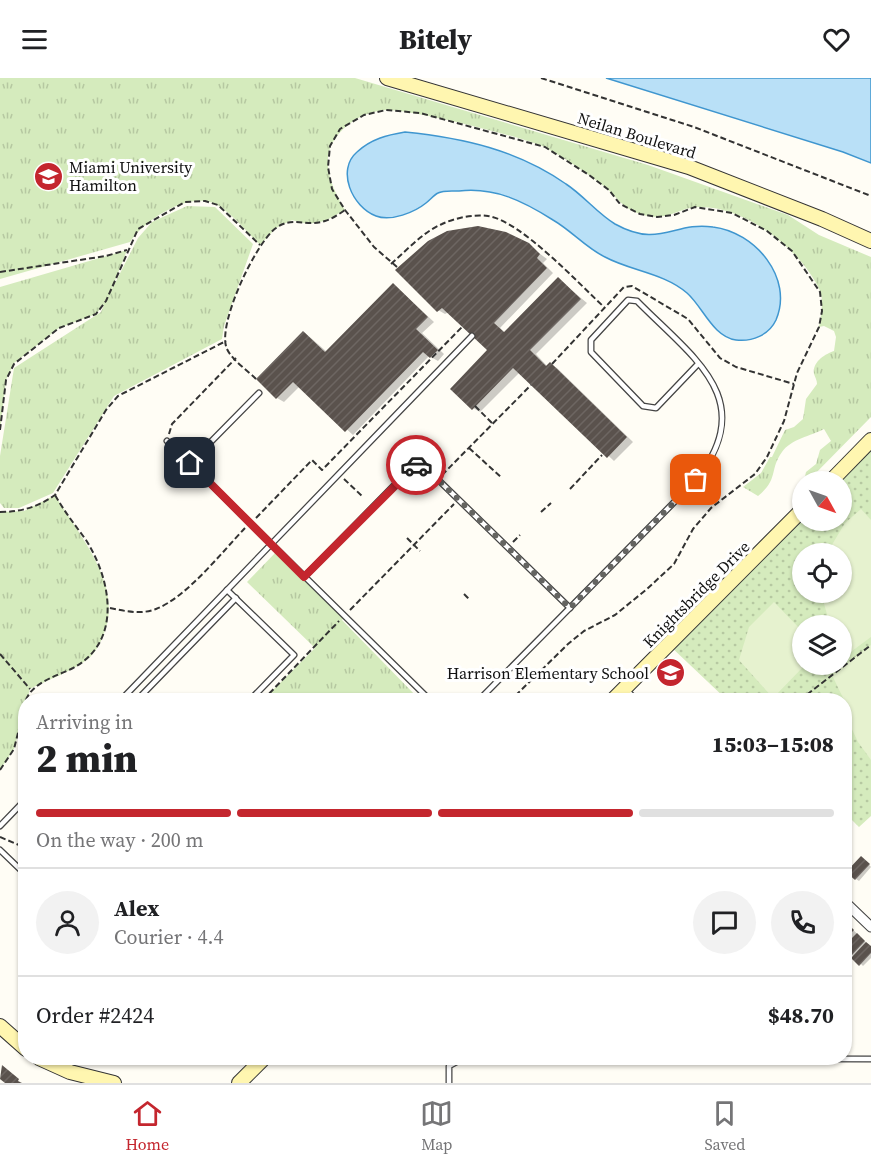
<!DOCTYPE html>
<meta charset="utf-8">
<style>
:root{--surface:#fff;--page:#f2f2f2;--text:#202124;--muted:#757577;--line:#e0e0e0;--accent:#c4262e}
body{margin:0;font-family:"Source Serif 4",serif;background:var(--page);color:var(--text);height:100vh;display:flex;flex-direction:column;font-size:22px;white-space:nowrap}
*{box-sizing:border-box;margin:0}
p{font-size:20px;color:var(--muted)}
.icon{flex:none;width:33px;height:33px;fill:none;stroke:currentColor;stroke-width:2;stroke-linecap:round;stroke-linejoin:round}
.map{position:relative;flex:1;overflow:hidden}
.side{position:absolute;left:18px;top:615px;width:834px;height:372px;display:flex;flex-direction:column;background:var(--surface);border-radius:24px;box-shadow:0 2px 4px #0004}
.side>*{flex:none}
.needle{width:39px;rotate:130deg}
.controls{position:absolute;left:792px;top:393px;display:grid;gap:12px}
.controls a{display:grid;place-items:center;width:60px;height:60px;border-radius:50%;background:var(--surface);box-shadow:0 2px 4px #0004;font-size:30px}
.pin{position:absolute;display:grid;place-items:center;width:51px;height:51px;color:#fff;margin:-26px;border-radius:12px;box-shadow:0 3px 9px #0006}
.courier{position:absolute;display:grid;place-items:center;width:60px;height:60px;margin:-30px;border:4px solid #c4262e;border-radius:50%;background:#fff;color:#222;box-shadow:0 2px 8px #0007}
.overview em{font-style:normal;font-weight:800}
.overview div{display:flex;flex-direction:column-reverse}
.overview{display:flex;align-items:center;justify-content:space-between;height:102px;padding:0 18px}
h1{font-size:39px;font-weight:800;line-height:45px}
.bar{display:grid;grid-template-columns:repeat(4,1fr);gap:9px 6px;align-content:center;height:72px;padding:0 18px}
.bar i{height:8px;border-radius:4px;background:var(--line)}
.bar .current{background:var(--accent)}
.bar p{grid-column:span 4}
.line{display:flex;align-items:center;gap:15px;padding:0 18px;border-top:2px solid var(--line)}
.line div{flex:1}
.round{display:grid;place-items:center;flex:none;width:63px;height:63px;border-radius:32px;background:var(--page)}
header{display:flex;justify-content:space-between;align-items:center;height:78px;padding:0 18px;background:var(--surface);font-size:27px;font-weight:800}
.menu{display:flex;justify-content:space-around;align-items:center;height:84px;border-top:2px solid var(--line);background:var(--surface);font-size:16px;color:var(--muted)}
.menu a{display:grid;justify-items:center;gap:3px}
.menu .current{color:var(--accent)}
.map>svg:first-child{display:block}
.grass{fill:url(#grass-tufts)}
.park{fill:url(#park-dots);fill-rule:evenodd}
.pitch{fill:#e6f2cf}
.water{fill:#b9e0f7;stroke:#3f96cf;stroke-width:1.5}
.shadow{fill:#0003}
.building{fill:url(#building-hatch)}
.lines{fill:none;stroke-linecap:round;stroke-linejoin:round}
.lane-casing{stroke:#444;stroke-width:7}
.street-casing{stroke:#444;stroke-width:11}
.secondary-casing{stroke:#333;stroke-width:16}
.path{stroke:#333;stroke-width:2;stroke-dasharray:6 3;stroke-linecap:butt}
.lane{stroke:#fff;stroke-width:4.5}
.street{stroke:#fff;stroke-width:9}
.secondary{stroke:#fff6b0;stroke-width:14}
.done{stroke:#646461;stroke-width:6;stroke-dasharray:0 10.8}
.route{stroke:#c4262e;stroke-width:8}
.labels{text-anchor:middle;dominant-baseline:central;stroke-width:6;stroke-linejoin:round;paint-order:stroke}
.street-label{font-size:16px;fill:#111;stroke:#fff}
.poi-label{font-size:16px;fill:#111;stroke:#fff;text-anchor:start}
</style>
<header><svg class="icon" aria-label="menu" viewBox="0 0 24 24"><path d="M4 6h16M4 12h16M4 18h16"/></svg>Bitely<svg class="icon" aria-label="heart" viewBox="0 0 24 24"><path d="M12 20l-8-8c-3-5 5-10 8-4 3-6 11-1 8 4z"/></svg></header>
<div class="map">
<svg width="871" height="1005" viewBox="0 0 871 1005">
<defs>
<pattern id="grass-tufts" width="24" height="20" patternUnits="userSpaceOnUse" patternTransform="scale(1.5)"><rect width="24" height="20" fill="#d5ebbd"/><path d="M3 7l-1-3M5 7V3M7 7l1-3M15 17l-1-3M17 17v-4M19 17l1-3" fill="none" stroke="#b6c8a1"/></pattern>
<pattern id="park-dots" width="8" height="8" patternUnits="userSpaceOnUse" patternTransform="scale(1.5)"><rect width="8" height="8" fill="#d5ebbd"/><path d="M2 2h.1M6 6h.1" fill="none" stroke="#b6c8a1" stroke-width="1.8" stroke-linecap="round"/></pattern>
<pattern id="building-hatch" width="6" height="6" patternUnits="userSpaceOnUse" patternTransform="scale(1.5)"><rect width="6" height="6" fill="#5a524d"/><path d="M-1 1l2-2M0 6l6-6M5 7l2-2" fill="none" stroke="#6d6662"/></pattern>
</defs>
<rect width="100%" height="100%" fill="#fffdf5"/>
<g class="grass">
<path d="M0,0H355L648,87L788,137L819,157L871,179V339L808,403H804L806,394L816,386L820,372L831,363L824,351C811,358 791,361 782,374C769,392 779,401 758,418L743,409L761,395L770,379H772L785,352L794,349L803,341L806,321L817,306C817,302 815,299 814,296C812,284 825,276 834,273L836,259L834,253L824,248L819,249C821,237 824,224 820,213C802,172 744,127 698,129C676,130 667,145 640,136C622,130 618,120 605,109C587,95 568,82 548,71C530,60 406,30 385,32C363,34 344,46 333,64C320,85 334,114 345,132L325,143L308,146L292,142L276,150L260,167C247,154 234,138 219,128C192,110 144,142 130,164L0,201Z"/>
<polygon points="187,128 215,129 253,166 224,248 222,261 114,318 53,415 19,430 4,430 0,425 0,378 14,290 101,234 104,227 96,236 59,250 14,285 6,302 0,352 0,209 127,172 111,213 138,160 152,144"/>
<path d="M55,417C79,458 125,508 103,558C100,566 94,576 88,581C71,594 49,601 30,611L14,671L0,692V434L24,433Z"/>
<polygon points="278,472 345,538 342,542 420,622 263,622 315,570 247,504"/>
</g>
<path class="park" d="M871,362V738L859,749L845,735L844,622H727L669,567L802,432V442H842V404L830,403ZM802,476H842V514H802ZM802,548H842V586H802Z"/>
<g class="pitch">
<polygon points="861,431 871,442 871,559 848,576 842,568 842,548 830,547 821,515 842,514 842,476 827,475 845,445"/>
<polygon points="774,524 802,553 802,586 805,587 773,620 739,582 749,549"/>
<polygon points="871,567 871,682 858,664 849,645 844,622 832,597"/>
</g>
<g class="water">
<polygon points="606,0 871,0 871,85 843,74"/>
<path d="M405,54C464,60 517,72 566,106C583,117 598,136 615,146C660,171 674,143 713,149C755,154 794,200 776,242C769,257 752,264 736,262C713,259 703,229 687,215C664,195 631,193 605,179C586,170 572,153 553,142C523,123 495,109 459,113C453,113 443,112 438,115C434,117 430,122 426,125C415,134 391,144 376,138C352,129 336,92 357,74C371,61 387,57 405,54Z"/>
</g>
<g class="shadow">
<polygon points="528,167 547,181 543,185 553,195 500,250 505,255 558,201 587,225 536,276 547,288 550,286 557,290 633,364 614,383 520,294 480,334 473,330 489,272 449,234 445,236 438,232"/>
<polygon points="393,206 434,244 422,255 444,276 438,283 429,278 353,357 300,308 284,324 277,320 304,254 327,274"/>
<polygon points="865,782 871,789 859,803 856,801"/>
<polygon points="844,848 849,848 871,869 871,880 863,888 844,869"/>
<polygon points="188,980 201,980 196,984"/>
</g>
<g class="building">
<polygon points="478,148 506,154 529,165 540,176 537,180 547,190 494,245 504,254 558,199 581,221 530,272 546,288 550,284 552,286 627,359 607,380 513,290 472,332 450,311 487,272 442,230 437,234 395,192 428,163 447,153"/>
<polygon points="393,205 428,239 416,251 438,272 430,280 423,274 345,354 293,304 276,321 256,301 303,253 325,274"/>
<polygon points="861,778 870,786 855,802 846,794"/>
<polygon points="846,844 854,852 844,862 844,845"/>
<polygon points="857,855 865,863 850,879 844,874 844,868"/>
<polygon points="866,864 871,868 871,875 859,888 851,880"/>
<polygon points="2,987 19,1001 18,1003 22,1005 5,1005 0,1001"/>
</g>
<g class="lines">
<defs>
<g id="lane">
<polyline points="167,363 430,622"/>
<polyline points="190,385 259,315"/>
<polyline points="304,499 414,387 423,387 570,530"/>
<polyline points="227,512 294,577 250,622"/>
<polyline points="627,613 637,622"/>
<polyline points="121,622 472,258"/>
<polyline points="137,622 236,520"/>
<path d="M479,622L696,402C760,321 693,280 637,223L628,222L591,262V274L643,328L656,330L698,286"/>
<polyline points="0,748 26,721"/>
<polyline points="0,772 26,797"/>
<polyline points="449,1005 449,988 464,980 871,981"/>
</g>
<polyline id="street" points="844,823 871,849"/>
<g id="secondary">
<polyline points="387,0 689,89 822,141 871,163"/>
<polyline points="830,404 871,362"/>
<polyline points="613,622 802,432"/>
<polyline points="0,948 26,971"/>
<polyline points="39,980 70,994 114,1005"/>
<polyline points="239,1005 264,980"/>
</g>
</defs>
<use href="#lane" class="lane-casing"/>
<use href="#street" class="street-casing"/>
<use href="#secondary" class="secondary-casing"/>
<g class="path">
<polyline points="541,0 694,49 871,118"/>
<path d="M391,186C407,172 423,154 442,146C455,140 473,136 488,138C521,143 578,205 604,229"/>
<polyline points="397,189 374,169 345,132 332,111 328,89 330,68 340,51 364,37 386,32 420,35 545,69 589,97 609,112 620,126 640,136 657,139 674,137 695,129 732,135 767,153 792,173 820,214 822,233 819,249 797,295 784,343 767,379 755,396 711,430 693,451 674,486 647,511 615,537 584,553 568,566 511,622"/>
<polyline points="0,194 106,178 127,172"/>
<polyline points="552,286 624,209 632,208 688,241 720,280 736,289 794,306"/>
<path d="M256,301C248,293 232,282 227,271C216,248 256,164 276,150C292,138 307,149 325,143C332,141 339,136 345,132"/>
<polyline points="475,328 492,345"/>
<polyline points="0,352 6,302 14,286 59,250 96,236 106,223 138,151 185,124 205,123 218,127 260,167"/>
<polyline points="169,356 172,346 236,280"/>
<polyline points="469,370 502,400"/>
<polyline points="442,397 531,307"/>
<polyline points="344,401 362,418"/>
<polyline points="570,411 602,377"/>
<path d="M0,434C21,434 38,429 55,417L106,332L118,318L226,263"/>
<polyline points="541,434 551,425"/>
<polyline points="256,440 312,382 322,392 462,249"/>
<polyline points="407,460 420,473"/>
<polyline points="513,464 520,457"/>
<polyline points="464,516 470,522"/>
<path d="M110,530C125,533 140,537 156,531C187,519 222,474 245,450"/>
<polyline points="350,532 454,426"/>
<polyline points="0,576 30,611"/>
<path d="M26,622C33,604 55,599 73,590C122,564 112,503 86,462C75,447 64,433 55,417"/>
<polyline points="263,622 339,543"/>
<polyline points="800,622 871,567"/>
<polyline points="0,692 14,671 26,623"/>
<polyline points="0,759 26,770"/>
</g>
<use href="#lane" class="lane"/>
<use href="#street" class="street"/>
<use href="#secondary" class="secondary"/>
</g>
<g class="lines">
<polyline class="done" points="416,387 423,387 570,530 696,402"/>
<polyline class="route" points="190,385 304,499 416,387"/>
</g>
<defs>
<symbol id="university-disc" viewBox="-11 -11 22 22"><circle r="9.5" fill="#c4262e" stroke="#fff"/><path d="M0-5L7-2L0 1L-7-2ZM-4 1L0 2.5L4 1V4Q0 6-4 4Z" fill="#fff"/></symbol>
<symbol id="school-disc" viewBox="-11 -11 22 22"><circle r="9.5" fill="#c4262e" stroke="#fff"/><path d="M0-5L7-2L0 1L-7-2ZM-4 1L0 2.5L4 1V4Q0 6-4 4Z" fill="#fff"/></symbol>
</defs>
<g fill-rule="evenodd">
<use href="#university-disc" x="32" y="82" width="33" height="33"/>
<use href="#school-disc" x="654" y="578" width="33" height="33"/>
</g>
<g class="labels">
<g class="street-label">
<text transform="translate(637 57) rotate(17)">Neilan Boulevard</text>
<text transform="translate(696 516) rotate(-45)">Knightsbridge Drive</text>
</g>
<g class="poi-label">
<text x="69" y="89">Miami University<tspan x="69" dy="18">Hamilton</tspan></text>
<text x="649" y="595" text-anchor="end">Harrison Elementary School</text>
</g>
</g>
</svg>
<div class="controls">
<a><svg class="needle" viewBox="-14 -14 28 28"><path d="M0-13l5 13h-10z" fill="#e53935"/><path d="M0 13l5-13h-10z" fill="#757577"/></svg></a>
<a><svg class="icon" aria-label="locate" viewBox="0 0 24 24"><circle cx="12" cy="12" r="6"/><path d="M12 2v4M12 18v4M2 12h4M18 12h4"/></svg></a>
<a><svg class="icon" aria-label="layers" viewBox="0 0 24 24"><path d="M12 4l9 5-9 5-9-5zM3 14l9 5 9-5"/></svg></a>
</div>
<div class="pin" style="left:696px;top:402px;background:#ea580c"><svg class="icon" aria-label="bag" viewBox="0 0 24 24"><path d="M5 8h14l-1 12H6zM9 8a3 3 0 0 1 6 0"/></svg></div>
<div class="pin" style="left:190px;top:385px;background:#1f2937"><svg class="icon" aria-label="home" viewBox="0 0 24 24"><path d="M3 11l9-7 9 7M6 9v11h12V9"/></svg></div>
<div class="courier" style="left:416px;top:387px"><svg class="icon" aria-label="car" viewBox="0 0 24 24"><path d="M5 17H2v-5l4-1 3-4h7l3 4 3 1v5h-3M9 17h6M6 11h13"/><circle cx="7" cy="17" r="2"/><circle cx="17" cy="17" r="2"/></svg></div>
<section class="side">
<div class="overview"><div><h1>2 min</h1><p>Arriving in</p></div><em>15:03–15:08</em></div>
<div class="bar"><i class="current"></i><i class="current"></i><i class="current"></i><i></i><p>On the way · 200 m</p></div>
<div class="line" style="height:108px"><a class="round"><svg class="icon" aria-label="person" viewBox="0 0 24 24"><circle cx="12" cy="8" r="4"/><path d="M4 21q1-7 8-7t8 7"/></svg></a><div><b>Alex</b><p>Courier · 4.4</p></div><a class="round"><svg class="icon" aria-label="chat" viewBox="0 0 24 24"><path d="M4 5h16v11H9l-5 4z"/></svg></a><a class="round"><svg class="icon" aria-label="phone" viewBox="0 0 24 24"><path d="M5 4h4l2 5-3 2q2 4 5 5l2-3 5 2v4C11 20 4 13 5 4z"/></svg></a></div>
<div class="line" style="height:78px"><div>Order #2424</div><b>$48.70</b></div>
</section>
</div>
<nav class="menu">
<a class="current"><svg class="icon" aria-label="home" viewBox="0 0 24 24"><path d="M3 11l9-7 9 7M6 9v11h12V9"/></svg>Home</a>
<a><svg class="icon" aria-label="map" viewBox="0 0 24 24"><path d="M3 6l6-2 6 2 6-2v14l-6 2-6-2-6 2zM9 4v14M15 6v14"/></svg>Map</a>
<a><svg class="icon" aria-label="saved" viewBox="0 0 24 24"><path d="M7 4h10v16l-5-4-5 4z"/></svg>Saved</a>
</nav>
